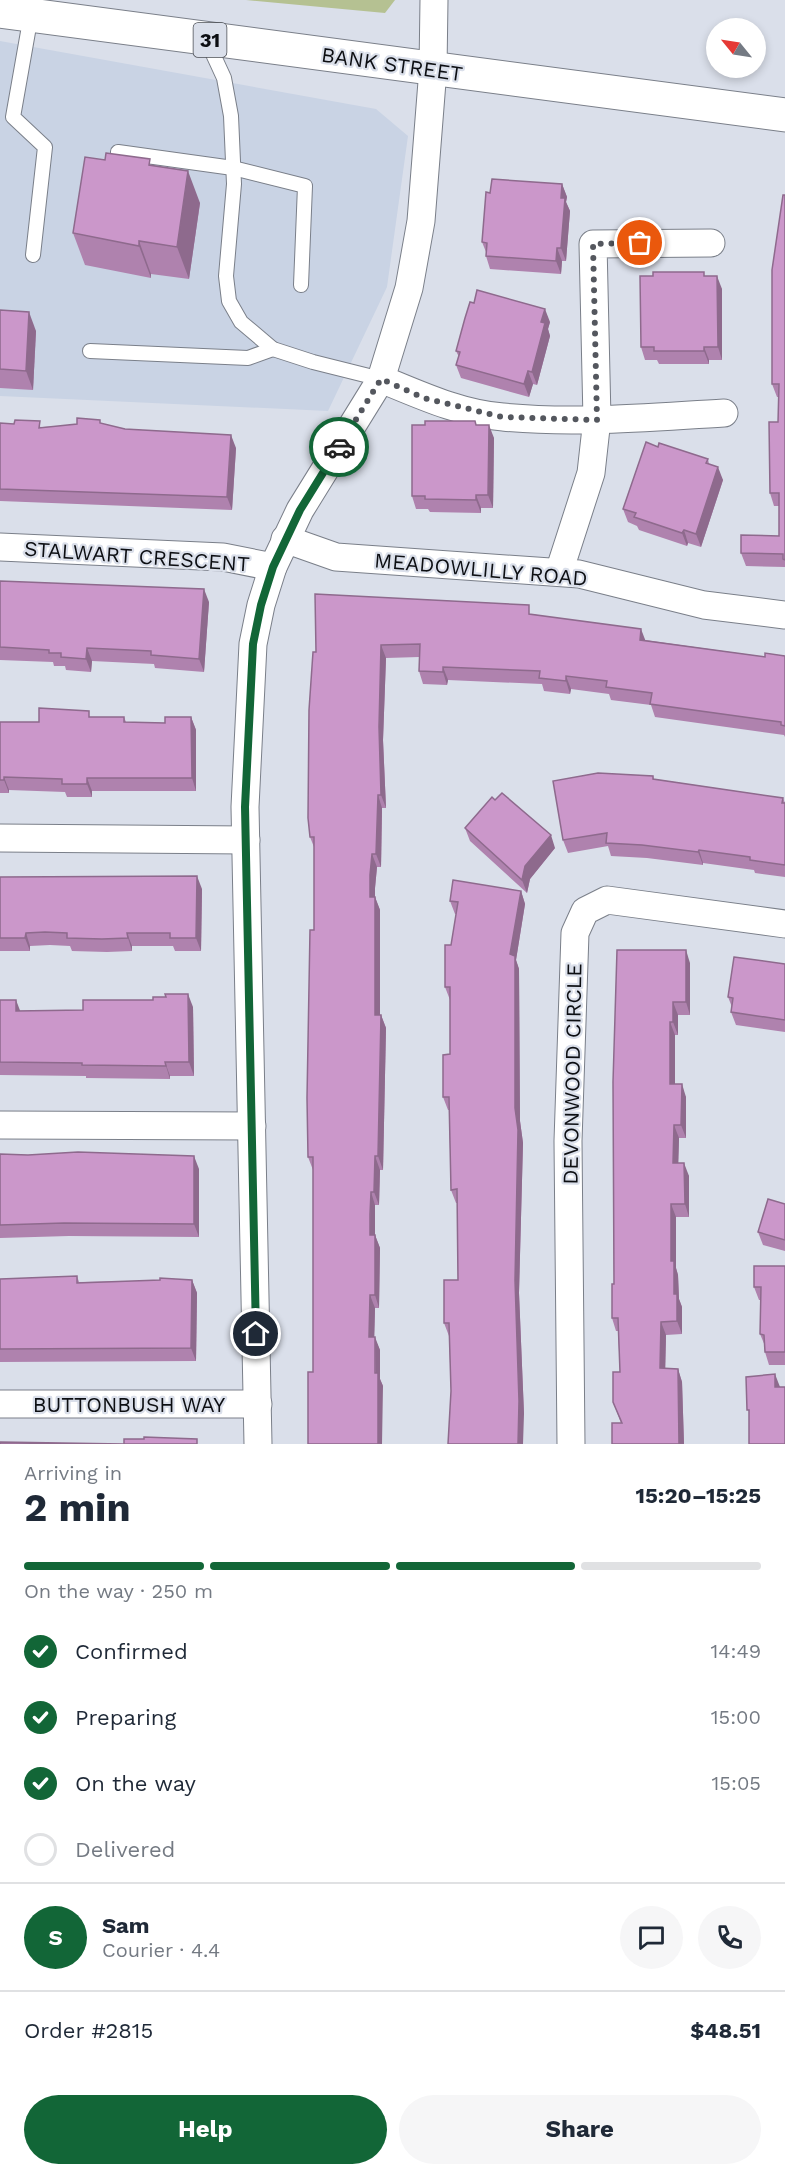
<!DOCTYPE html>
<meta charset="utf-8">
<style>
:root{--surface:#fff;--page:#f6f6f7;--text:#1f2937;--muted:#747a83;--line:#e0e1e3;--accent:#126637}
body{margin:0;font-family:"Work Sans",sans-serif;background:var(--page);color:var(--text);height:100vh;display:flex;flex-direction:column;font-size:22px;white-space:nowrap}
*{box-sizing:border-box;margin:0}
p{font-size:20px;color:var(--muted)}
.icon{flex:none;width:33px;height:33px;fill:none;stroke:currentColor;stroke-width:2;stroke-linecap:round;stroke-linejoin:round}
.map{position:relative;height:1444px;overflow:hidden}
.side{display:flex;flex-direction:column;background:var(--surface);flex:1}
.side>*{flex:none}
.needle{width:39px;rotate:300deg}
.buttons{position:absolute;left:706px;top:18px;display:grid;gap:12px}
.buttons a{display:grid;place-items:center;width:60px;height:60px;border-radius:50%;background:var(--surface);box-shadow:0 3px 9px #0003;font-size:30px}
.pin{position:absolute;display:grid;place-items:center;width:51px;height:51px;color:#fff;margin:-26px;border:3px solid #fff;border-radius:50%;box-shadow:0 2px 6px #0007}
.courier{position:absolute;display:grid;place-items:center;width:60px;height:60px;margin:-30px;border:4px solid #126637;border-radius:50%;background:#fff;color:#222;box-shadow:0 2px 8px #0007}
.head em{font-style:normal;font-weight:700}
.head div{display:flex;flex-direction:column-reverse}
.head{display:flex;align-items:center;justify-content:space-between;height:102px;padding:0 24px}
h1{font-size:39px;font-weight:700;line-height:45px}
.bar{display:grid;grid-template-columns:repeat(4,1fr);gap:9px 6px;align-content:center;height:72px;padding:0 24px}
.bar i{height:8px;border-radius:4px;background:var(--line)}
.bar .active{background:var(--accent)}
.bar p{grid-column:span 4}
.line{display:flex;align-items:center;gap:15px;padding:0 24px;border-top:2px solid var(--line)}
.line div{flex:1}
.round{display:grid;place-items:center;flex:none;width:63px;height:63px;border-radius:32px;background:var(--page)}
ol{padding:0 24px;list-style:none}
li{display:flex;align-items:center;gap:18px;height:66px}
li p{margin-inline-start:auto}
li .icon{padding:6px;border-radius:50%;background:var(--accent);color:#fff;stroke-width:4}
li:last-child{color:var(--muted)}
li i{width:33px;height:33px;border:3px solid var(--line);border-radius:50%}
.primary-button{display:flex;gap:12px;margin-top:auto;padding:12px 24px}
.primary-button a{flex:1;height:69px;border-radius:36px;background:var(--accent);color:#fff;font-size:24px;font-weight:700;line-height:69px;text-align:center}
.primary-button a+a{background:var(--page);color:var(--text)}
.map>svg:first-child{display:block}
.built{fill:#c9d3e4}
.green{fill:#b5c192}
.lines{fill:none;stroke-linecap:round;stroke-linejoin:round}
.lane-casing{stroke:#7a7f89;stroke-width:16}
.street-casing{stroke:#7a7f89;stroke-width:29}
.primary-casing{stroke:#7a7f89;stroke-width:35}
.lane{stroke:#fff;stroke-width:14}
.street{stroke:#fff;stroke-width:27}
.primary{stroke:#fff;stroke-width:33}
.wall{fill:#af82ae}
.shaded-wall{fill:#8e6a8d}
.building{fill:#cb97ca;stroke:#8e6a8d;stroke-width:1.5}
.done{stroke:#54575e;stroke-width:6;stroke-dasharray:0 10.8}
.route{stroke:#126637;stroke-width:8}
.labels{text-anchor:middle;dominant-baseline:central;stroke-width:4.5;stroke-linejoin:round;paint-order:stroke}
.shield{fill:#dadfea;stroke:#4a4d53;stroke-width:1.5}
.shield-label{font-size:20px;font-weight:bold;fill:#0c0e12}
.street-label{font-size:21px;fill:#0c0e12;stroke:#dadfea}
</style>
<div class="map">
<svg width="785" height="1444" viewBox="0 0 785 1444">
<rect width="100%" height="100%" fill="#dadfea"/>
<polygon class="built" points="0,41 376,109 408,136 387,287 328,411 0,396"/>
<polygon class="green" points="246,0 395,0 385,13"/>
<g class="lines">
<defs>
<g id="lane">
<polyline points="31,15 13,117 45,147 33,255"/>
<polyline points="207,41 224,78 231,116 234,184 226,276 229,301 241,322 273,349 313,362 381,379"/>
<polyline points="118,152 233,168 305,186 301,285"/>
<polyline points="90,351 248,358 273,349"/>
</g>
<g id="street">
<path d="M381,379C420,395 461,414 503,417C576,424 651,417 724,413"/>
<polyline points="285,539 336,557 579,574 704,605 785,615"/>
<polyline points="0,547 223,557 273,567"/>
<polyline points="559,572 591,473 597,419 593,244 711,243"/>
<polyline points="0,838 246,840"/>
<polyline points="0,1125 252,1126"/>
<polyline points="0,1404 258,1404"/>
<polyline points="258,1444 245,807 253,644 261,605 273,567 300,510 381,379 409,288 421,221 433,69 434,0"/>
<polyline points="571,1444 568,1141 575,933 585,911 607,900 785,924"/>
</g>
<polyline id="primary" points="0,11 785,115"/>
</defs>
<use href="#lane" class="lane-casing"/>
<use href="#street" class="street-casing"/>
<use href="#primary" class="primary-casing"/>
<use href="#lane" class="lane"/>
<use href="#street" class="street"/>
<use href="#primary" class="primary"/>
</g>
<g class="wall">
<polygon points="153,166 200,203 189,279 151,274 151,278 85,265 73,233"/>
<polygon points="562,184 567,197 566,202 570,211 566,261 562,261 561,274 490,269 486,256 486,252 482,242 490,193"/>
<polygon points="785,195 785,567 746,566 741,553 779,536 779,506 774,506 770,493 778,422 778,397 777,397 772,384"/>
<polygon points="706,276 722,289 722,360 709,360 709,364 659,364 657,360 645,360 641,347"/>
<polygon points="0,310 36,331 33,390 0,388"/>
<polygon points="550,322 548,329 550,336 537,385 533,384 529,397 461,378 456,365 459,357 456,351"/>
<polygon points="0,423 42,427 102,424 125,429 236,448 232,510 0,501"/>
<polygon points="477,425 494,438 493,508 481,508 481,513 430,512 428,509 416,509 412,496"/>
<polygon points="658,447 708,459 709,464 723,480 701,547 688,543 687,546 639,530 637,526 628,522 623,509"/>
<polygon points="0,581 209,602 204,672 155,668 154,664 92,661 91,672 66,670 65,666 54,666 53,662 0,660"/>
<polygon points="533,614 645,640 765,657 785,656 785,737 784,735 655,717 651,705 611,700 609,694 571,689 570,694 544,691 542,684 448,680 447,685 423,684 419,671 419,657 386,658 383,740 386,808 382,808 381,867 377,867 375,888 375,897 380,910 380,1015 381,1015 386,1028 383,1170 380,1170 379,1205 375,1205 375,1235 380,1248 379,1308 375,1308 374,1337 380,1350 380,1379 383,1386 313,1372 313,1170 308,1157 314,930 314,847 310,837 316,652"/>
<polygon points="91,717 124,717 126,722 165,723 191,717 196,730 196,791 92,791 92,797 67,797 65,792 9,790 9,793 0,793 0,722 39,722"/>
<polygon points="653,776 654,779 783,798 785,803 785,877 755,873 754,870 703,863 703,865 647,858 611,856 608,846 568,853 563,840"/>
<polygon points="465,828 555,848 530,879 527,893 470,841"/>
<polygon points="0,877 202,889 201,951 175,951 173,946 132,946 132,951 107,952 72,951 70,946 50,945 30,946 30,951 0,951"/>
<polygon points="521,891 525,904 516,960 519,969 520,1121 523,1143 519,1293 524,1414 451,1391 449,1336 444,1323 458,1280 457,1203 456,1203 451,1190 449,1110 448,1110 443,1097 450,1054 450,1000 445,987 456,914 455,914 450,901"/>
<polygon points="690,963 690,1015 678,1015 678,1035 675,1035 675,1084 686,1097 686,1138 679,1138 678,1163 689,1176 689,1217 676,1217 676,1268 678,1275 679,1299 682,1307 682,1334 666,1335 665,1368 678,1369 682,1382 684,1444 612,1444 621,1423 613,1402 620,1372 618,1331 616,1331 612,1318 614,1284 613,1082"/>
<polygon points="785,964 785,1032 736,1025 731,1012 732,1007 728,997"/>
<polygon points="0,1000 20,1011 83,1010 193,1007 194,1076 170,1076 170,1079 86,1078 86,1076 0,1075"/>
<polygon points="0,1154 199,1169 199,1237 69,1236 0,1238"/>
<polygon points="785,1204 785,1251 763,1245 758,1232"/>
<polygon points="785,1266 785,1365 769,1365 765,1352 765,1346 760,1334 761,1300 759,1300 754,1287"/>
<polygon points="77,1276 79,1282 192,1280 197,1293 196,1361 0,1362 0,1279"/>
</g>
<g class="shaded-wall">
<polygon points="188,171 200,203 189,279 177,247"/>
<polygon points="562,184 567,197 566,202 570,211 566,261 561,248"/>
<polygon points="139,241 151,274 151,278 139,246"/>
<polygon points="557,248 562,261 561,274 556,261"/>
<polygon points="717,276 722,289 722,360 718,347"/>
<polygon points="545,309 550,322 548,329 550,336 537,385 532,372 541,322"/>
<polygon points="29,312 36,331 33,390 26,371"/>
<polygon points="704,347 709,360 709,364 704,351"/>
<polygon points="528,371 533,384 529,397 524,384"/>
<polygon points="489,425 494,438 493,508 488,495"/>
<polygon points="231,435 236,448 232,510 227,497"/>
<polygon points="718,467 723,480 701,547 696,534"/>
<polygon points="476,495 481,508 481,513 476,500"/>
<polygon points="684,530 688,543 687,546 682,533"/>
<polygon points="204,589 209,602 204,672 199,659"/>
<polygon points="641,629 646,642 640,640"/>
<polygon points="381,645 386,658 383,740 386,808 381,795 379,727"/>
<polygon points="87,648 92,661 91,672 86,659"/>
<polygon points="443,667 448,680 447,685 443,672"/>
<polygon points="566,676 571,689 570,694 566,681"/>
<polygon points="191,717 196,730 196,791 192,778"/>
<polygon points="4,777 9,790 9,793 4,780"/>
<polygon points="87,778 92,791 92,797 87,784"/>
<polygon points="378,795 382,808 381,867 376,854"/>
<polygon points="551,835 555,848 530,879 527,893 522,880 525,866"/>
<polygon points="699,850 703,863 703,865 698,852"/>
<polygon points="372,854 377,867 375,888 375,910 370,897 370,875"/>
<polygon points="197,876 202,889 201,951 196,938"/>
<polygon points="521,891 525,904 516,960 519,969 520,1121 523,1143 519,1293 524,1414 523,1444 518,1444 515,1280 515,1108 510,954"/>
<polygon points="375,897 380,910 380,1028 375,1015"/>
<polygon points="26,933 30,946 30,951 25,938"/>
<polygon points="127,933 132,946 132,951 128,938"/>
<polygon points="686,950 690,963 690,1015 686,1002"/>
<polygon points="188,994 193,1007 194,1076 189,1062"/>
<polygon points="16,1000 21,1013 16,1011"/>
<polygon points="673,1002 678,1015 678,1035 673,1022"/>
<polygon points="381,1015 386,1028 383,1170 378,1156"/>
<polygon points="670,1022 675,1035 675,1097 670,1084"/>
<polygon points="165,1062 170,1076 170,1079 166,1066"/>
<polygon points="682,1084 686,1097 686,1138 681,1125"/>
<polygon points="674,1125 679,1138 678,1176 673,1163"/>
<polygon points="194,1156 199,1169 199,1237 194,1224"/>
<polygon points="375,1156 380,1170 379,1205 374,1192"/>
<polygon points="684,1163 689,1176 689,1217 685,1204"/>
<polygon points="371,1192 375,1205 375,1246 375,1235 380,1248 379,1308 375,1295 370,1235"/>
<polygon points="671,1204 676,1217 676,1268 678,1275 679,1299 682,1307 682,1334 677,1321 671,1261"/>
<polygon points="192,1280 197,1293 196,1361 191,1348"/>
<polygon points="370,1295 375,1308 374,1350 369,1337"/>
<polygon points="661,1322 666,1335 665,1381 660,1368"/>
<polygon points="375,1337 380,1350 380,1379 383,1386 382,1444 378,1444"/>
<polygon points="678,1369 682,1382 684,1444 679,1444"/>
<polygon points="775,1374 780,1387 775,1387"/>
</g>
<g class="building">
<polygon points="106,153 150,159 149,165 188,171 177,247 139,241 139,246 73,233 85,157 105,160"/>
<polygon points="492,179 562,184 561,198 565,198 561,248 557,248 556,261 486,256 487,243 482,242 486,192 490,193"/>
<polygon points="783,195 785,195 785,560 783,559 783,554 741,553 741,535 779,536 779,493 770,493 769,422 778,422 779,384 772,384 772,270"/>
<polygon points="653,272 704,272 704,276 717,276 718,347 704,347 704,351 654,351 654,347 641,347 640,276 653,276"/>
<polygon points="477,290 545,309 541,322 545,323 532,372 528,371 524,384 456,365 460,352 456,351 465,318 470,302 474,303"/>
<polygon points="0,310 29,312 26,371 0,369"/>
<polygon points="77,418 100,420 100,423 125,429 231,435 227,497 0,489 0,423 14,424 15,420 40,421 39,428 77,424"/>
<polygon points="425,421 475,421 476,425 489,425 488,495 476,495 476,500 425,499 425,496 412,496 412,425 425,425"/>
<polygon points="646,442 658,447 659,443 708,459 706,463 718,467 696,534 684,530 682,533 634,517 636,513 623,509"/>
<polygon points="0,581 204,589 199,659 151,655 151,651 87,648 86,659 61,657 61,653 49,653 49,650 0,647"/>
<polygon points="315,594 529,605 529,614 641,629 640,640 765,657 765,653 785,656 785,726 781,725 781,722 650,704 652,693 606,687 607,681 566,676 566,681 539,678 540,671 443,667 443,672 419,671 420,644 381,645 379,727 381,795 378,795 376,854 372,854 370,875 370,897 375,897 375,1015 381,1015 378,1156 375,1156 374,1192 371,1192 370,1214 370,1235 375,1235 375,1295 370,1295 369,1337 375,1337 375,1373 378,1373 378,1444 308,1444 308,1372 313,1372 313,1157 308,1157 307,1098 310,930 314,930 314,837 310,837 308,818 309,710 313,652 316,652"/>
<polygon points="39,708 89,711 89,717 124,717 124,722 165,723 165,717 191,717 192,778 87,778 87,784 62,784 62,779 4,777 4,780 0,780 0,722 39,722"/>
<polygon points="598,773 653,776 653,779 783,798 782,803 785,803 785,865 750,860 750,857 699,850 698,852 642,845 606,843 607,833 563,840 553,781"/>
<polygon points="502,793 551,835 525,866 522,880 465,828 492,797 495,800"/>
<polygon points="197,876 196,938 170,938 170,933 127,933 128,938 102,939 67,938 67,933 45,932 26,933 25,938 0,938 0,877"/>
<polygon points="453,880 521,891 510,954 515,956 515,1108 518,1130 515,1280 519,1401 518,1444 448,1444 451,1391 449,1323 444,1323 444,1280 458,1280 457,1189 451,1190 449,1097 443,1097 443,1055 450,1054 450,987 445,987 445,945 451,945 458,902 450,901"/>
<polygon points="617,950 686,950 686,1002 673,1002 673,1022 670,1022 670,1084 682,1084 681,1125 674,1125 673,1163 684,1163 685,1204 671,1204 671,1261 674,1261 674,1294 677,1294 677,1321 661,1322 660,1368 678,1369 679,1444 612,1444 612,1423 622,1423 613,1402 613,1372 620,1372 618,1318 612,1318 612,1284 614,1284 613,1082"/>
<polygon points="734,957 785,964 785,1020 731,1012 733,998 728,997"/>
<polygon points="165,994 188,994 189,1062 165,1062 166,1066 82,1065 82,1063 0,1062 0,1000 16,1000 16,1011 83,1010 83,1000 153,1000 153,997 166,997"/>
<polygon points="78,1152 194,1156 194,1224 64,1223 0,1225 0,1154 28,1155"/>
<polygon points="768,1199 785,1204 785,1240 758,1232"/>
<polygon points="754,1266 785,1266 785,1352 765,1352 764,1335 760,1334 761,1287 754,1287"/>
<polygon points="77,1276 77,1283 160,1280 160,1278 192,1280 191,1348 0,1349 0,1279"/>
<polygon points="775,1374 775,1387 785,1387 785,1444 749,1444 749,1410 747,1410 746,1377"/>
<polygon points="144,1437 197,1439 197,1444 0,1444 0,1442 124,1444 124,1439 144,1439"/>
</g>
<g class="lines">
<polyline class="done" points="339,447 381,379 424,398 502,417 597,420 593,244 640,243"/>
<polyline class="route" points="256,1334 245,807 253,644 261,605 273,567 300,510 339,447"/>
</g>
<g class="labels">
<rect class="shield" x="193.5" y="23" width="33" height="34" rx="4.5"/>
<g class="shield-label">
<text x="210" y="40">31</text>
</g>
<g class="street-label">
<text transform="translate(392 64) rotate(8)">BANK STREET</text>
<text transform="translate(137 556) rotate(4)">STALWART CRESCENT</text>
<text transform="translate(481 569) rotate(5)">MEADOWLILLY ROAD</text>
<text transform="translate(572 1074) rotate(-89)">DEVONWOOD CIRCLE</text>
<text x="129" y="1404">BUTTONBUSH WAY</text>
</g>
</g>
</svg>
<div class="buttons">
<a><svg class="needle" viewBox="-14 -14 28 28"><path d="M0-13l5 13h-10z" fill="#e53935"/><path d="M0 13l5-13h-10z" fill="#747a83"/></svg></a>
</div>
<div class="pin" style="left:640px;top:243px;background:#ea580c"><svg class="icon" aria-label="bag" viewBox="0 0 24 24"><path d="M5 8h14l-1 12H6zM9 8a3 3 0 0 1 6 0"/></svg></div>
<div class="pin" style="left:256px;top:1334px;background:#1f2937"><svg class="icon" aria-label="home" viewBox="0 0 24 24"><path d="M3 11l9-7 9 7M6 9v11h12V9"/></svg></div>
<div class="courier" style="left:339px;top:447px"><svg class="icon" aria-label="car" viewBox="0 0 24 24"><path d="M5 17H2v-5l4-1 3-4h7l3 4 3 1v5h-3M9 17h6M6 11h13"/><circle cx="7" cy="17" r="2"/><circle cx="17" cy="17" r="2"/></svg></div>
</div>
<section class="side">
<div class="head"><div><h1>2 min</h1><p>Arriving in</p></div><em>15:20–15:25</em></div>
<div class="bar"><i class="active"></i><i class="active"></i><i class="active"></i><i></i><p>On the way · 250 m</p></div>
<ol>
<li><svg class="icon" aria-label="check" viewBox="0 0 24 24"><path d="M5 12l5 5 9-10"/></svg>Confirmed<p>14:49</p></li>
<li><svg class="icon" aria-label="check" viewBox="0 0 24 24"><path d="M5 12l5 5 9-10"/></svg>Preparing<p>15:00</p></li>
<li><svg class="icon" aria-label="check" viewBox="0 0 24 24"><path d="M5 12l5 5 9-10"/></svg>On the way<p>15:05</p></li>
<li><i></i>Delivered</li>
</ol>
<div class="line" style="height:108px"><b class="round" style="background:var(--accent);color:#fff">S</b><div><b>Sam</b><p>Courier · 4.4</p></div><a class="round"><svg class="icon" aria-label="chat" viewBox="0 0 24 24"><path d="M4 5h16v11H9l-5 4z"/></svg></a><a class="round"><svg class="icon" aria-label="phone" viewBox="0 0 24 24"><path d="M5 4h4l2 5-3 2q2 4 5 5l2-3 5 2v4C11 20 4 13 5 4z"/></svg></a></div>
<div class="line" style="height:78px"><div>Order #2815</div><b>$48.51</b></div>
<div class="primary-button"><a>Help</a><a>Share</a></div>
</section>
